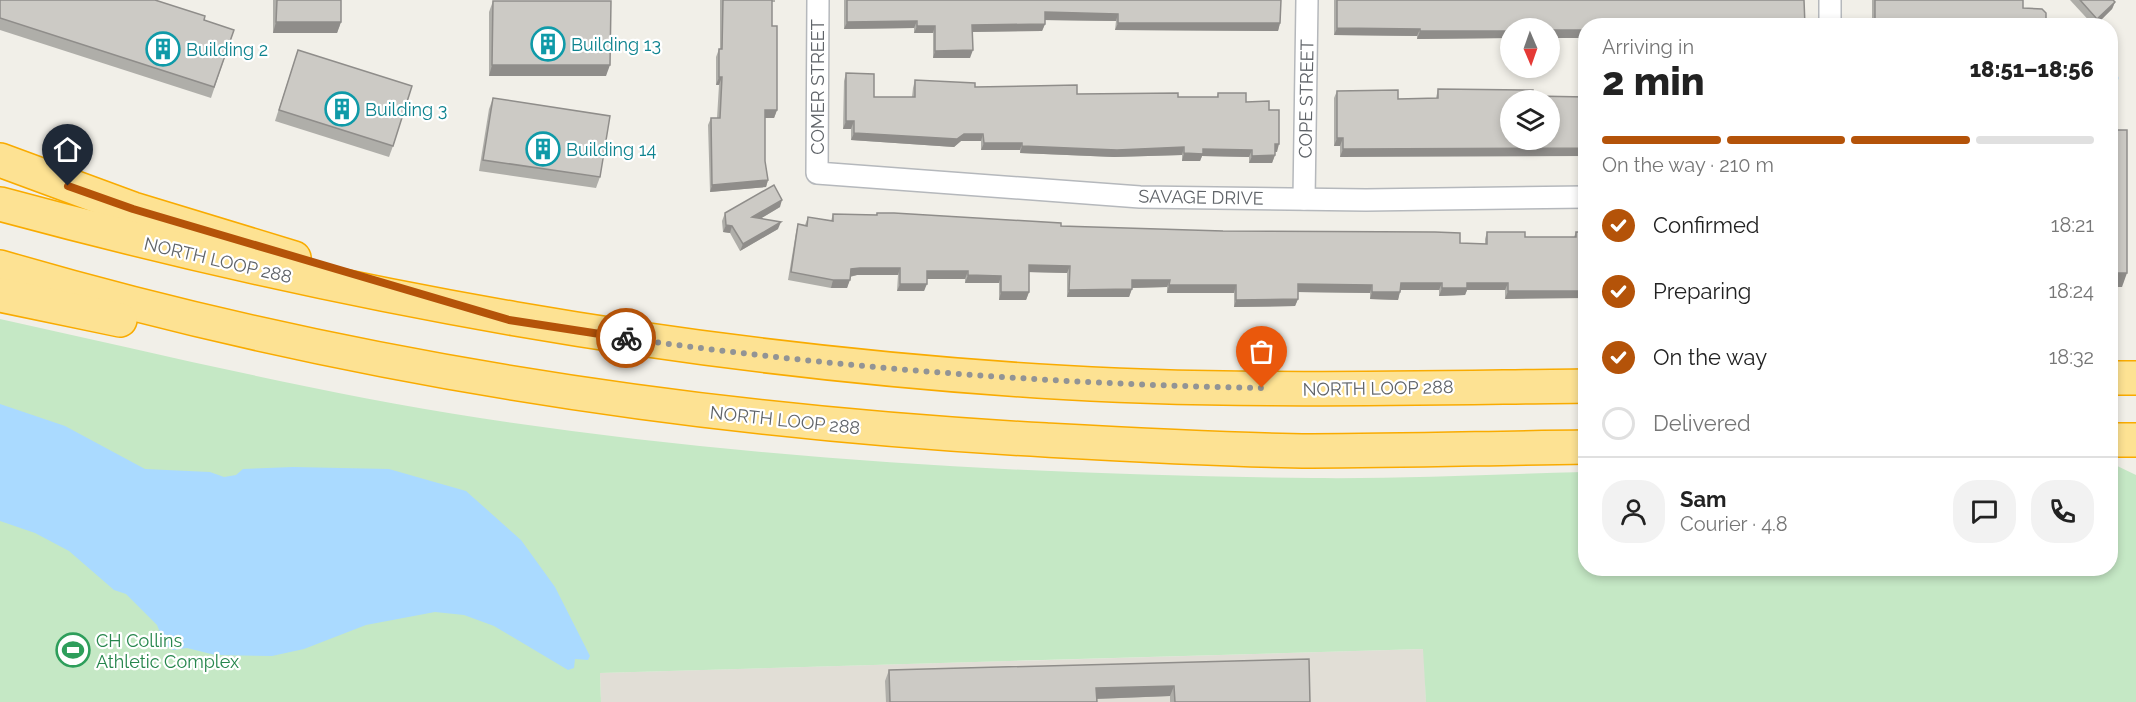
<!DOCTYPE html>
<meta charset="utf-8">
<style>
:root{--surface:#fff;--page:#f2f2f2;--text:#222;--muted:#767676;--line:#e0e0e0;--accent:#b45309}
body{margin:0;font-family:Raleway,sans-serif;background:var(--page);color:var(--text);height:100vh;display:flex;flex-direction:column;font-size:22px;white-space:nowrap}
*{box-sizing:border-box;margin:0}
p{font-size:20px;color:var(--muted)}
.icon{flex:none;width:33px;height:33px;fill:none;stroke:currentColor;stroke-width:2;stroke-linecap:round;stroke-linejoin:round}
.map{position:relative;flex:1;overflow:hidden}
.panel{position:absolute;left:1578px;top:18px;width:540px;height:558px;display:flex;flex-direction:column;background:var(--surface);border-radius:24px;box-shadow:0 3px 9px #0003}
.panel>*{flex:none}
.needle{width:39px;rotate:178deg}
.controls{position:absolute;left:1500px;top:18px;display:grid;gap:12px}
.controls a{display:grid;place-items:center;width:60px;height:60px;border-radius:50%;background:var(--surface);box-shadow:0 3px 9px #0003;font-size:30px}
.pin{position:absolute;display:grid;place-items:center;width:51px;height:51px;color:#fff;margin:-62px -26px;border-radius:50% 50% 50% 0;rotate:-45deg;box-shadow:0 0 6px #0007}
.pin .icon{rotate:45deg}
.courier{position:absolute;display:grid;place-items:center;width:60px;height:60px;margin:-30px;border:4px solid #b45309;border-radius:50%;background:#fff;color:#222;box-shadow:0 2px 8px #0007}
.overview em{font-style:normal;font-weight:800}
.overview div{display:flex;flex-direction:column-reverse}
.overview{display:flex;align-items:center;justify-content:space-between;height:102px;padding:0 24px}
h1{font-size:39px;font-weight:800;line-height:45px}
.bar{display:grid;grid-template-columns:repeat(4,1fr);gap:9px 6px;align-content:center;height:72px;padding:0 24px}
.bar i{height:8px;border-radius:4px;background:var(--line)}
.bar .selected{background:var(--accent)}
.bar p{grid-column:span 4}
.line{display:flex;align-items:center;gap:15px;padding:0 24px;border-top:2px solid var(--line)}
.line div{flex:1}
.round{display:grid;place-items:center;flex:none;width:63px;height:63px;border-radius:24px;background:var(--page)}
ol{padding:0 24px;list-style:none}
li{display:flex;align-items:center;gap:18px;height:66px}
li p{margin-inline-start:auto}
li .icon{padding:6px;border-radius:50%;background:var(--accent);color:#fff;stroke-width:4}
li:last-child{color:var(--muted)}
li i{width:33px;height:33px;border:3px solid var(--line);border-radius:50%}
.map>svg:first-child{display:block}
.education{fill:#e1ded6}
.green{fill:#c5e8c5}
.water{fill:#aadaff}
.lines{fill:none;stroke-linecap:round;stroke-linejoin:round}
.stream{stroke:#aadaff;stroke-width:5}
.street-casing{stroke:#b5b8bc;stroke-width:24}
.highway-casing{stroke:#f9ab00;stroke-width:36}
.street{stroke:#fff;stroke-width:21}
.highway{stroke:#fde293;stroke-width:33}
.wall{fill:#afaea9}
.shaded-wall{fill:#8f8d8a}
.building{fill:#cccac5;stroke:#8f8d8a;stroke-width:1.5;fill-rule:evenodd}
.done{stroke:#929495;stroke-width:6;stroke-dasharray:0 10.8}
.route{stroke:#b45309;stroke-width:8}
.labels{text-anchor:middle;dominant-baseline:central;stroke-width:4.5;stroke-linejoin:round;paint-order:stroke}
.culture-label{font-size:18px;fill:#0d838f;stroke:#fff;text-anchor:start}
.street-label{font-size:18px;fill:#5f6368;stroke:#fff}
.leisure-label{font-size:18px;fill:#27864d;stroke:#fff;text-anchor:start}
</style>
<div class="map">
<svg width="2136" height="702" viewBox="0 0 2136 702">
<rect width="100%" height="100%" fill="#f1efe8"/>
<polygon class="education" points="1424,649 1426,702 601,702 600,673"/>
<path class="green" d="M0,319C159,354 319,393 480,418C755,460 1035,475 1312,478C1403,479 1495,474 1585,472L1586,568H2110L2111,463L2136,475V702H1426L1423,649L600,673L601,702H0Z"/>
<polygon class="water" points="0,404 65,426 145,469 210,472 224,477 236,475 243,469 293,467 389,469 466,491 521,540 555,587 590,656 588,660 575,659 574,668 568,670 494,626 464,615 435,612 366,625 304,649 272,656 215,655 187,648 173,650 165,645 157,625 126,594 114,590 69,551 35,533 0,521"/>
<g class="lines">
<polyline class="stream" points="2110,78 2116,78"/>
<defs>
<g id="street">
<polyline points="818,0 817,173 1140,197 1366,200 1586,197"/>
<polyline points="1830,26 1830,0"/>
<polyline points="1304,199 1307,0"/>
</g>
<g id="highway">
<polyline points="0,160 133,209 294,258"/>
<path d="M0,204C344,297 682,358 1038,381C1220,393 1403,388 1586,386"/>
<path d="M0,267C341,367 692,421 1046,440C1135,445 1223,450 1312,451C1403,451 1494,448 1586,447"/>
<polyline points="0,295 120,320"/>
<polyline points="2110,378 2136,378"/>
<polyline points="2110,440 2136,440"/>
</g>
</defs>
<use href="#street" class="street-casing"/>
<use href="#highway" class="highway-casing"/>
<use href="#street" class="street"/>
<use href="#highway" class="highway"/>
</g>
<g class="wall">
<polygon points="0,0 204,20 234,30 211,98 0,30"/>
<polygon points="273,0 341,0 341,22 337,33 273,33"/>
<polygon points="720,0 775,0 775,2 772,2 772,26 777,110 774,118 765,118 765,161 768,180 766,187 710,192 708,125 711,118 717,118 719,85 716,85 716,57 719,49 720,49"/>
<polygon points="844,0 1281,0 1280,23 1278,31 1115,30 1116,21 1045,20 1045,24 1042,31 972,32 970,58 933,58 933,33 914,33 914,28 844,29"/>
<polygon points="1334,0 1804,0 1510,28 1510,38 1417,39 1417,36 1334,35"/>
<polygon points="1872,0 2023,0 2023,8 2046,26 1872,26"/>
<polygon points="2070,0 2113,0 2115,2 2112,9 2095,26 2094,26"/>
<polygon points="493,1 606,76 489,76 489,12"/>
<polygon points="298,50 393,146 389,157 275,121"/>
<polygon points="846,73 874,97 912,97 913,88 915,80 975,87 1077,94 1178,97 1217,97 1218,93 1269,110 1277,152 1275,152 1275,155 1272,163 1249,163 1249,157 1202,156 1200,161 1182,161 1182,155 1114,157 1020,153 1020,150 981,150 981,141 961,141 954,147 851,140 851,129 843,129 844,81"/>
<polygon points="1438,89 1533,90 1340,157 1340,146 1334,146 1334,98 1337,91 1398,99 1436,98"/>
<polygon points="493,98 600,177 596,188 479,171 489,109"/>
<polygon points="780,207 760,219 778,229 740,251 730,233 723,232 722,221 725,213"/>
<polygon points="877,213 1061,226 1460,243 1485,244 1485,239 1487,232 1525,237 1574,237 1576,232 1586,232 1505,299 1505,290 1467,290 1465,295 1439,296 1439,290 1400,290 1398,300 1370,299 1370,293 1298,292 1298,299 1295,306 1234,307 1234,293 1167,293 1167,287 1132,288 1129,297 1067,297 1067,273 1029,272 1029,292 1026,300 999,300 999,283 965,283 965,279 927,279 924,291 897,291 898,275 857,275 850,277 847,288 831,288 788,280 796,232 798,224 805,225 808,217 831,221 833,214 876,215"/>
<polygon points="1309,659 1310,702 1170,702 1170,696 1097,699 1097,702 886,702 885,681 889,670"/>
</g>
<g class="shaded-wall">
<polygon points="2115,2 2112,9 2095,26 2097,19"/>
<polygon points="1045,12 1118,14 1116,21 1042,20"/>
<polygon points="917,21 914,28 844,29 847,22"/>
<polygon points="276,22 341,22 337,33 273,33"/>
<polygon points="1118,23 1280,23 1278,31 1115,30"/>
<polygon points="1045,24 1042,31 969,32 972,25"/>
<polygon points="917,26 935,26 933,33 914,33"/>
<polygon points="1337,28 1420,29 1417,36 1334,35"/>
<rect x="1550" y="30" width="36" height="8"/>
<polygon points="1420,31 1510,31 1510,38 1417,39"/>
<polygon points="973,50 970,58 933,58 935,51"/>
<polygon points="492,65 610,65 606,76 489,76"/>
<polygon points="719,77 722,77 719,85 716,85"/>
<polygon points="765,110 777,110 774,118 763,118"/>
<polygon points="846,121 854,121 851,129 843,129"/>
<polygon points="854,133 964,134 983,134 981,141 961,141 954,147 851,140"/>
<polygon points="1337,138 1343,138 1340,146 1334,146"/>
<polygon points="984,143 1022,143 1020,150 981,150"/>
<polygon points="1275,144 1279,144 1277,152 1272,151"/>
<polygon points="1022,146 1184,147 1182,155 1114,157 1020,153"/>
<polygon points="1586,148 1586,156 1340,157 1343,149"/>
<polygon points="1203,149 1252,150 1249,157 1202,156 1200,161 1182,161 1184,153"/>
<polygon points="1275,155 1272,163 1249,163 1252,156"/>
<polygon points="768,180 766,187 710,192 712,185"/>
<polygon points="782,200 780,207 750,225 752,217"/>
<polygon points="781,222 778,229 740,251 743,244"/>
<polygon points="726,225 732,226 730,233 723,232"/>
<polygon points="1029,265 1070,266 1067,273 1026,272"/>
<polygon points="860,268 900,268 898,275 857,275 848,277 851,269"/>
<polygon points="927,271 968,271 965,279 924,279"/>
<polygon points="2110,273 2127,273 2122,287 2110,287"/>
<polygon points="968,275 1001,276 999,283 965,283"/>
<polygon points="833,280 850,280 847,288 831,288"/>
<polygon points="1132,280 1170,280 1167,287 1130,288"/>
<polygon points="1401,283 1442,283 1439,290 1398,290"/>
<polygon points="1467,283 1508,283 1505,290 1467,290 1465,295 1439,296 1442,288"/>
<polygon points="900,284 927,284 924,291 897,291"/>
<polygon points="1298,284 1372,285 1370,293 1295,292"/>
<polygon points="1169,285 1236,285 1234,293 1167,293"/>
<polygon points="1132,289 1129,297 1067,297 1069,290"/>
<polygon points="1508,291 1586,291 1586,298 1505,299"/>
<polygon points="1001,292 1029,292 1026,300 999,300"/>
<polygon points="1372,292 1400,292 1398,300 1370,299"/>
<polygon points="1298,299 1295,306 1234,307 1236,300"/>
<polygon points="1174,686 1170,696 1092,699 1096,688"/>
</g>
<g class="building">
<polygon points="0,0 155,0 205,16 204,20 234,30 214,87 0,18"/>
<polygon points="277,0 341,0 341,22 276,22"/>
<polygon points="723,0 772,0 772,26 777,26 777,110 765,110 765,161 768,180 712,185 711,118 720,118 722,77 719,77 719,49 722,49"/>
<polygon points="847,0 1281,0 1280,23 1118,23 1118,14 1045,12 1045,24 972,25 973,50 935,51 935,26 917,26 917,21 847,22"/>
<polygon points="1337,0 1804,0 1805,26 1586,26 1586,30 1550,30 1550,28 1510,28 1510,31 1420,31 1420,29 1337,28"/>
<polygon points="1875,0 2023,0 2023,8 2042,9 2046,13 2046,26 1981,26 1981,20 1976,26 1875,26"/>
<polygon points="2080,0 2113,0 2115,2 2097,19"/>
<polygon points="493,1 611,1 610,65 492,65"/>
<polygon points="298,50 412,86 393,146 279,110"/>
<polygon points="846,73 874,74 874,97 915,97 915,80 975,83 975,87 1077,85 1077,94 1178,93 1178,97 1218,97 1218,93 1246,93 1246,102 1269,101 1269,110 1279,110 1279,144 1275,144 1275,155 1252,156 1252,150 1203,149 1203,154 1184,153 1184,147 1117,150 1022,146 1022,143 984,143 983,134 964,134 957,139 854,133 854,121 846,121"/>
<path d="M1438,89L1533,90V96L1586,97V148L1343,149V138H1337V91L1398,90V99L1438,98ZM1510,100H1550V140H1510Z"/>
<polygon points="493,98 610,116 600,177 483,160"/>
<rect x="2110" y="130" width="17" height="143"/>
<polygon points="774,185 782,200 752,217 781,222 743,244 732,226 726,225 725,213"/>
<polygon points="877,213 894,213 1061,223 1061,226 1223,231 1435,232 1460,233 1460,243 1487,244 1487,232 1525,232 1525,237 1576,237 1576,232 1586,232 1586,291 1508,291 1508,283 1467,283 1467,288 1442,288 1442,283 1401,283 1400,292 1372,292 1372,285 1298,284 1298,299 1236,300 1236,285 1169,285 1170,280 1132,280 1132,289 1069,290 1070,266 1029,265 1029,292 1001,292 1001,276 968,275 968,271 927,271 927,284 900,284 900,268 860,268 851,269 850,280 833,280 791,272 798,224 807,226 808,217 833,221 833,214 877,215"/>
<polygon points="1309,659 1310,702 1175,702 1174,686 1096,688 1097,702 890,702 889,670"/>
</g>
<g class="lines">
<path class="done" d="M626,338C837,368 1049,384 1262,388"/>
<polyline class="route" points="68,186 133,209 509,320 626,338"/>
</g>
<defs>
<symbol id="building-ring" viewBox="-11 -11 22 22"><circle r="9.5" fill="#fff" stroke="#0f9aa8" stroke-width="1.5"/><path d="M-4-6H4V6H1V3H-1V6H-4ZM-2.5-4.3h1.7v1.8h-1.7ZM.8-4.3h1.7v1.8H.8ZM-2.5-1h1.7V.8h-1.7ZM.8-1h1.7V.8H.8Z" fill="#0f9aa8"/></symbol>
<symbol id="stadium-ring" viewBox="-11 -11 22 22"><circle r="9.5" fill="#fff" stroke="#2e9e5b" stroke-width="1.5"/><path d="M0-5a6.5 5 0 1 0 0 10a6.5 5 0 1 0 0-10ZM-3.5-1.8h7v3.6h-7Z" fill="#2e9e5b"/></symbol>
</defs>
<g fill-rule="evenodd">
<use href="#building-ring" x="529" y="25" width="38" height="38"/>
<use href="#building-ring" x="144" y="30" width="38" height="38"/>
<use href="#building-ring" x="323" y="90" width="38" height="38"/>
<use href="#building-ring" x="524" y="130" width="38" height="38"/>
<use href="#stadium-ring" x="54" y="631" width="38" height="38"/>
</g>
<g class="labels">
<g class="culture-label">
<text x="571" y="44">Building 13</text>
<text x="186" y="49">Building 2</text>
<text x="365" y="109">Building 3</text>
<text x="566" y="149">Building 14</text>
</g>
<g class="street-label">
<text transform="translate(817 87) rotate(-90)">COMER STREET</text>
<text transform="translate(1306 99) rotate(-89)">COPE STREET</text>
<text transform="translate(1201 197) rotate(1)">SAVAGE DRIVE</text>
<text transform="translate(218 260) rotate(13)">NORTH LOOP 288</text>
<text transform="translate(1378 388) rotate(-1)">NORTH LOOP 288</text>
<text transform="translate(785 420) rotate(6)">NORTH LOOP 288</text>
</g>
<g class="leisure-label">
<text x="96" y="640">CH Collins<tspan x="96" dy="21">Athletic Complex</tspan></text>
</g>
</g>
</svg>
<div class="controls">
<a><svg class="needle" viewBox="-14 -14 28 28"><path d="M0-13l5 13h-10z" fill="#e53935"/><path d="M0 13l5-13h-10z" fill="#767676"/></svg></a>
<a><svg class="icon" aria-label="layers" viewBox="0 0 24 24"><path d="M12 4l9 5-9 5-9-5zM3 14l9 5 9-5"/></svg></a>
</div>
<div class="pin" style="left:1262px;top:388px;background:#ea580c"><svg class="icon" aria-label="bag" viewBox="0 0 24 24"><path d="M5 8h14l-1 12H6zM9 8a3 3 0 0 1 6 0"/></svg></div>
<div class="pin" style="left:68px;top:186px;background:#1f2937"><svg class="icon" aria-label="home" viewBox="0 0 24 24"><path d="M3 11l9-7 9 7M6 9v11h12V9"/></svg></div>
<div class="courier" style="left:626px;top:338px"><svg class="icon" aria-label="bike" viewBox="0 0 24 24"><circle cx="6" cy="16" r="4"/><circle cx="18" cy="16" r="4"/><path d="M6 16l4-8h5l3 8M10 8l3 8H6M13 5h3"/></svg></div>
<section class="panel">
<div class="overview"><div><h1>2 min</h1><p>Arriving in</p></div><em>18:51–18:56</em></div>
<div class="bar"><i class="selected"></i><i class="selected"></i><i class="selected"></i><i></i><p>On the way · 210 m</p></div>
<ol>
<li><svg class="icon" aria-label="check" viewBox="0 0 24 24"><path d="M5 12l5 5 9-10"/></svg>Confirmed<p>18:21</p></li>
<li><svg class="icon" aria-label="check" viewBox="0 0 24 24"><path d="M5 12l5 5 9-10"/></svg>Preparing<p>18:24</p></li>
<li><svg class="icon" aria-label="check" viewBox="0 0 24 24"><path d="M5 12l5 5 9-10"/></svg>On the way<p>18:32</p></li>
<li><i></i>Delivered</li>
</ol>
<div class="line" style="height:108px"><a class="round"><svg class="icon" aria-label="person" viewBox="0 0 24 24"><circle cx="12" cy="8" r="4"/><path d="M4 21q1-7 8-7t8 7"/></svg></a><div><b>Sam</b><p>Courier · 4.8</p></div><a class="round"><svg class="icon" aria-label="chat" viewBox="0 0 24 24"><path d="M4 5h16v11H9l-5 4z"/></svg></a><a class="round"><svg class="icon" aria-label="phone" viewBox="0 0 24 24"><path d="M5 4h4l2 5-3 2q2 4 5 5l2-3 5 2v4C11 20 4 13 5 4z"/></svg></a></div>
</section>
</div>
